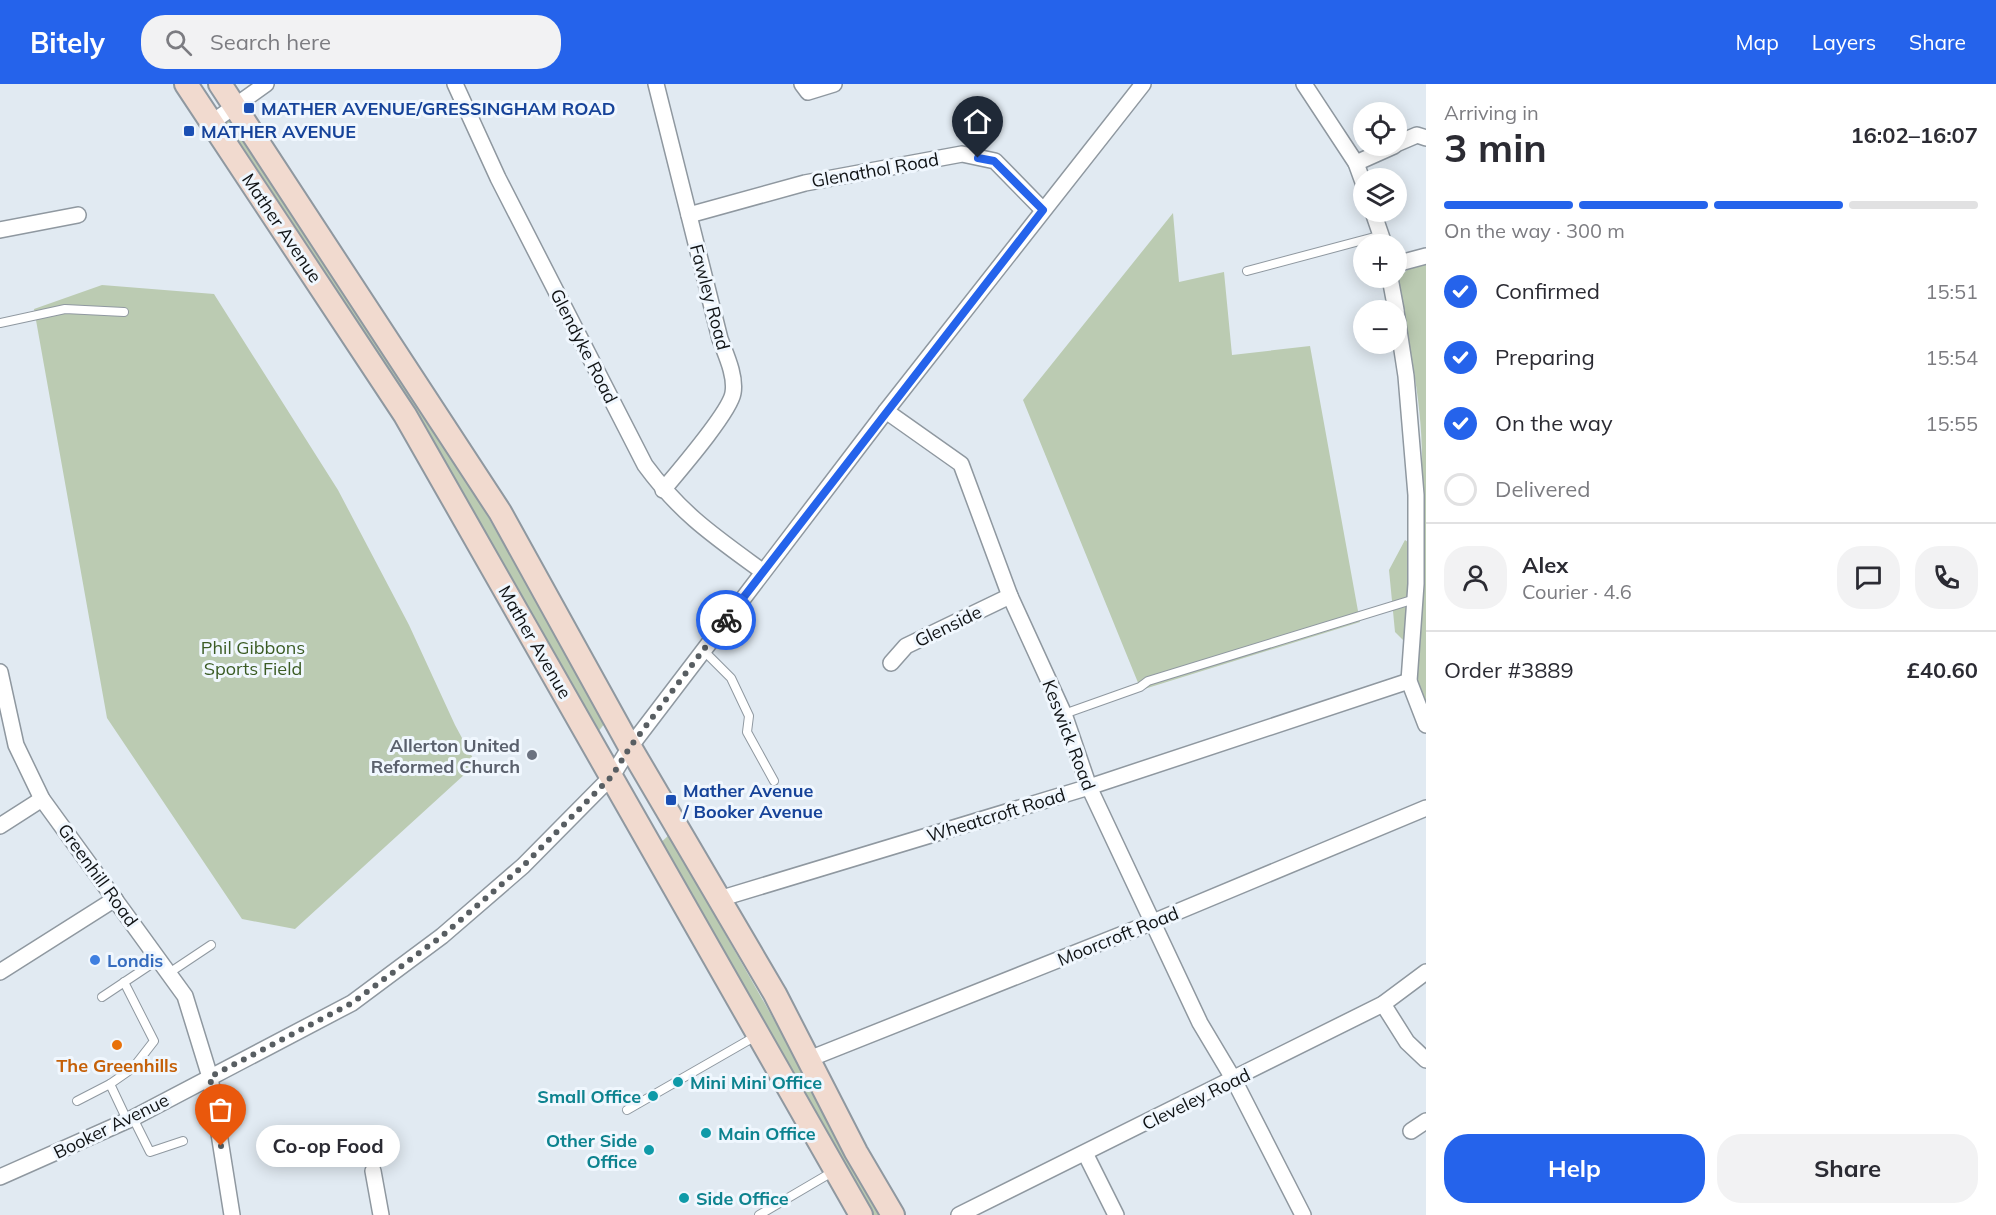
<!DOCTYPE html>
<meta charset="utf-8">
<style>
:root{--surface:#fff;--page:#f2f2f3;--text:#2b2b33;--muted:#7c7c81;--line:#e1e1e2;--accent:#2563eb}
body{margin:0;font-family:Mulish,sans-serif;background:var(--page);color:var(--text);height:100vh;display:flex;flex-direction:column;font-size:22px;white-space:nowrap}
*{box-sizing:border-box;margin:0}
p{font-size:20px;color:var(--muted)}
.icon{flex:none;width:33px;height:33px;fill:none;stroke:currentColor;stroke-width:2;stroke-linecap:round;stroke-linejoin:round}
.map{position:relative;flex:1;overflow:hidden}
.side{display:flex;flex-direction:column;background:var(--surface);width:570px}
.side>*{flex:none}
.fabs{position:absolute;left:1353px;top:18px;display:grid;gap:12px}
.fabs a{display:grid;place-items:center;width:54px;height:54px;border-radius:50%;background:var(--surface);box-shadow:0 3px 15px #0003;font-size:30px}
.pin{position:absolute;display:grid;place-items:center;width:51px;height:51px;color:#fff;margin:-62px -26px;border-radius:50% 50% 50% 0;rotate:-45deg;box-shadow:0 0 6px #0007}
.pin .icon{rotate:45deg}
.courier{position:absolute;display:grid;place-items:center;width:60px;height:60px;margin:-30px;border:4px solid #2563eb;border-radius:50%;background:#fff;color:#222;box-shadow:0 2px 8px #0007}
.bubble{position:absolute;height:42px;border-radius:21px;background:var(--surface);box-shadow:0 3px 15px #0003;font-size:20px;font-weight:700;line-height:42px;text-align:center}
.overview em{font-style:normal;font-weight:700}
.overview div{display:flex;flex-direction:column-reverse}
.overview{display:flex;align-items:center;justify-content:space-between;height:102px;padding:0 18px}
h1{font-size:39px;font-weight:700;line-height:45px}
.bar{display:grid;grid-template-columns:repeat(4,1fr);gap:9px 6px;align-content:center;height:72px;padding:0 18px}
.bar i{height:8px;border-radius:4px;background:var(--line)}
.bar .selected{background:var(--accent)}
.bar p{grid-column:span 4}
.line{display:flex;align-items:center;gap:15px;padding:0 18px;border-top:2px solid var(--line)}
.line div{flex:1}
.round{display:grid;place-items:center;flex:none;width:63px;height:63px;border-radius:24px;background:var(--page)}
ol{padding:0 18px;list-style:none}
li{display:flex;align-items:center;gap:18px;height:66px}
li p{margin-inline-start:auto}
li .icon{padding:6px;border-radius:50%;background:var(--accent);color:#fff;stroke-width:4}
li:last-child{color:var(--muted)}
li i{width:33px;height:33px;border:3px solid var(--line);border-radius:50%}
.action{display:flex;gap:12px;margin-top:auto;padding:12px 18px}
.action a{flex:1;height:69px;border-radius:24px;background:var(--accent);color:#fff;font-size:24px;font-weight:700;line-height:69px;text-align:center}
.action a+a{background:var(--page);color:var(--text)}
header{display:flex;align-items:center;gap:36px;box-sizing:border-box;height:84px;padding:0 30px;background:var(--accent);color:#fff}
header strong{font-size:28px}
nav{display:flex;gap:33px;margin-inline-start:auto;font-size:21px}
.search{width:420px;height:54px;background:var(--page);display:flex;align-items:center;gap:15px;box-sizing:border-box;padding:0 21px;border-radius:24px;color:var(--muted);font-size:22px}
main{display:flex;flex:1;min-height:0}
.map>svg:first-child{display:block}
.green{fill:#bbcbb2}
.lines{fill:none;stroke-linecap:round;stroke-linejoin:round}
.lane-casing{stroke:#8f98a0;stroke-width:10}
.street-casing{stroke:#8f98a0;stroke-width:18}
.secondary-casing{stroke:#8f98a0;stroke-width:26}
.lane{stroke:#fff;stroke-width:8}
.street{stroke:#fff;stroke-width:15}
.secondary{stroke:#f1dacf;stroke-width:22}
.done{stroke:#585e62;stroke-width:6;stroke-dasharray:0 10.8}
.route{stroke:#2563eb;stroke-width:8}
.transit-dot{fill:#1a4fb4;stroke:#f0f7fe;stroke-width:2}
.worship-dot{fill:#6b7280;stroke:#f0f7fe;stroke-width:2}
.shop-dot{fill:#3f7fe0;stroke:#f0f7fe;stroke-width:2}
.food-dot{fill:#e8710a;stroke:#f0f7fe;stroke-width:2}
.culture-dot{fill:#0f9aa8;stroke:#f0f7fe;stroke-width:2}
.labels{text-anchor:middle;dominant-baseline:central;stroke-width:6;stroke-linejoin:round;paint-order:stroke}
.transit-label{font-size:18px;font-weight:bold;fill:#164399;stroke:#f0f7fe;text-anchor:start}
.street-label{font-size:18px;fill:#0f1214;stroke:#f0f7fe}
.park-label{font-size:18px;fill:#3b5c24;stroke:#f0f7fe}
.worship-label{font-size:18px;font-weight:bold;fill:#5b616d;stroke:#f0f7fe;text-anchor:end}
.shop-label{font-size:18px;font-weight:bold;fill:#366cbe;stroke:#f0f7fe;text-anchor:start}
.food-label{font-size:18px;font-weight:bold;fill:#c56008;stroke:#f0f7fe}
.culture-label{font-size:18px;font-weight:bold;fill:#0d838f;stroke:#f0f7fe;text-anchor:start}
</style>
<header>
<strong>Bitely</strong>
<div class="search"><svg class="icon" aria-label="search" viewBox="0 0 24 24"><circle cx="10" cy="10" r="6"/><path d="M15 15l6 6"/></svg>Search here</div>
<nav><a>Map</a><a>Layers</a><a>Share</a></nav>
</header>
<main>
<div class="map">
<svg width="1426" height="1131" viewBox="0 0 1426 1131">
<rect width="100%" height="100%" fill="#e1eaf2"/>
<g class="green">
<polygon points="231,31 474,408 605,639 594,653 218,40"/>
<polygon points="1173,129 1179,198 1224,188 1232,271 1310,262 1360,538 1141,606 1023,316"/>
<path d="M1426,179V641L1409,597L1411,564L1395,548L1389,486L1405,456L1415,463C1417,436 1422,407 1422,380C1423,319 1408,256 1397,196L1407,186Z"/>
<polygon points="102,201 214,210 338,406 409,541 455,641 476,680 295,845 242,835 107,634 34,225"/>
<polygon points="669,751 885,1131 866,1131 657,762"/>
</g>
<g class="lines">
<defs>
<g id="lane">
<polyline points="1247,187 1382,151"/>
<polyline points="0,239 65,225 124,228"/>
<polyline points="703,566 731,594 749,632 747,648 774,697"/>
<polyline points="1064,630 1140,603 1148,597 1415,515"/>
<polyline points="169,889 211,861"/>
<polyline points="124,898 154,957 133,984 110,1000 127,1036"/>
<polyline points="102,913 159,875"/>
<polyline points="77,1017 110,1000"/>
<polyline points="627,1026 756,952"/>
<polyline points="133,1034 150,1068 183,1057"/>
<polyline points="759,1131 834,1087"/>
</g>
<g id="street">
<path d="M455,0L498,94L645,381C681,430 714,452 762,487"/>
<path d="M656,0L720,255C726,271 736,292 733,309C730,328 678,388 663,406"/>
<polyline points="802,0 808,8 834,0"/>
<polyline points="1304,0 1356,79 1364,101"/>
<polyline points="211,39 266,0"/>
<polyline points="1396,60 1417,51 1426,54"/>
<polyline points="1356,79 1394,62"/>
<polyline points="1373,128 1384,160"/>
<polyline points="689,131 805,99 962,70 995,77 1043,126"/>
<polyline points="0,146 78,131"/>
<polyline points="1396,180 1426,172"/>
<polyline points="1390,194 1396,226"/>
<polyline points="1396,227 1406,292 1416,411 1416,500 1409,597 1426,641"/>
<polyline points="886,327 961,380 1010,512 1064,630 1089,703 1200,939 1234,996 1303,1131"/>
<polyline points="891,579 906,562 1010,512"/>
<polyline points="0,588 16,661 42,715 185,912 210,993 232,1131"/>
<polyline points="0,742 42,715"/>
<polyline points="719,815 1089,703 1409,597"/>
<polyline points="0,888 115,815"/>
<polyline points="1383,920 1407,958 1426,976"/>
<polyline points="809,975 1153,838 1426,724"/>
<polyline points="1411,1047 1426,1037"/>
<polyline points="1085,1069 1116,1131"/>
<polyline points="373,1087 381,1131"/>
<polyline points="0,1093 133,1034 352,919 442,852 523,782 612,692 630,663 886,327 1143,0"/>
<polyline points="959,1131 1383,920 1426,888"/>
</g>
<g id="secondary">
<polyline points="186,0 405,331 861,1131"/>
<polyline points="220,0 500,428 630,663 775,910 856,1068 893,1131"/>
</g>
</defs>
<use href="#lane" class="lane-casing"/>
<use href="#street" class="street-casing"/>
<use href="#secondary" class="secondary-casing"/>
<use href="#lane" class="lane"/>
<use href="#street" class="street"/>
<use href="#secondary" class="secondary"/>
</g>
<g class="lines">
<polyline class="done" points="221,1062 210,993 352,919 442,852 523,782 612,692 630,663 726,536"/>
<polyline class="route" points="726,536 1043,126 994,77 978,74"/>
</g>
<g class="transit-dot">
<rect x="243" y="18" width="12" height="12" rx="3"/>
<rect x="183" y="41" width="12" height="12" rx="3"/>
<rect x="665" y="710" width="12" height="12" rx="3"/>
</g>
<circle class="worship-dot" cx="532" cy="671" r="6"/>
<circle class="shop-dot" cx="95" cy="876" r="6"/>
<circle class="food-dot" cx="117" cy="961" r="6"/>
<g class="culture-dot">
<circle cx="678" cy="998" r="6"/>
<circle cx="653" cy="1012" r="6"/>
<circle cx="706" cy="1049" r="6"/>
<circle cx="649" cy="1066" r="6"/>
<circle cx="684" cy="1114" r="6"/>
</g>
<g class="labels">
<g class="transit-label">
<text x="261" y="24">MATHER AVENUE/GRESSINGHAM ROAD</text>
<text x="201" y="47">MATHER AVENUE</text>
<text x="683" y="706">Mather Avenue<tspan x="683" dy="21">/ Booker Avenue</tspan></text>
</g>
<g class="street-label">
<text transform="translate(875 86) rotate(-10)">Glenathol Road</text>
<text transform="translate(282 144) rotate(56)">Mather Avenue</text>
<text transform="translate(710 213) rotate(75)">Fawley Road</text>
<text transform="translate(584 262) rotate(63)">Glendyke Road</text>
<text transform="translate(948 542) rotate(-26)">Glenside</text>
<text transform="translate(535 558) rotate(60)">Mather Avenue</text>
<text transform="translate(1069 651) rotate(69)">Keswick Road</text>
<text transform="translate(996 731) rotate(-17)">Wheatcroft Road</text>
<text transform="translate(98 791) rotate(54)">Greenhill Road</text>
<text transform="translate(1118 852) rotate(-22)">Moorcroft Road</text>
<text transform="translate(1196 1015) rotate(-26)">Cleveley Road</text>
<text transform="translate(111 1042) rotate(-26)">Booker Avenue</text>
</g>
<g class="park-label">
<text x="253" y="563">Phil Gibbons<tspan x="253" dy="21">Sports Field</tspan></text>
</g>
<g class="worship-label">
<text x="520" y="661">Allerton United<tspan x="520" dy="21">Reformed Church</tspan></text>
</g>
<g class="shop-label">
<text x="107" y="876">Londis</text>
</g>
<g class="food-label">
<text x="117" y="981">The Greenhills</text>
</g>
<g class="culture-label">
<text x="690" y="998">Mini Mini Office</text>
<text x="641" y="1012" text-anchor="end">Small Office</text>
<text x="718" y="1049">Main Office</text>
<text x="637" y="1056" text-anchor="end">Other Side<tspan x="637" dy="21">Office</tspan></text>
<text x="696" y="1114">Side Office</text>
</g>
</g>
</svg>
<div class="fabs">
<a><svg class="icon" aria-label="locate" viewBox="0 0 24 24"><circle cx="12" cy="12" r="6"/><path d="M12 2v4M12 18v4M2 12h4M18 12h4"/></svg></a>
<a><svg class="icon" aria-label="layers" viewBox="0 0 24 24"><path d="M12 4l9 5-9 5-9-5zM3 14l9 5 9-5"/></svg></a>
<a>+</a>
<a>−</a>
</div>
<div class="pin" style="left:221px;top:1062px;background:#ea580c"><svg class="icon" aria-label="bag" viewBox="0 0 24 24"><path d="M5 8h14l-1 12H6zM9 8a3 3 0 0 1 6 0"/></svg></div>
<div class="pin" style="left:978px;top:74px;background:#1f2937"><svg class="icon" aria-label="home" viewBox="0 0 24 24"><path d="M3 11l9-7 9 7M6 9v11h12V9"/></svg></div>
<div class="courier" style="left:726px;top:536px"><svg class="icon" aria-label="bike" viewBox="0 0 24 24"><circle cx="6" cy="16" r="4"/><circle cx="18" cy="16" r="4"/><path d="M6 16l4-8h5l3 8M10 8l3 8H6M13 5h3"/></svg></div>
<div class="bubble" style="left:256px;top:1041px;width:144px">Co-op Food</div>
</div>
<section class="side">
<div class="overview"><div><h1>3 min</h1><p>Arriving in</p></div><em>16:02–16:07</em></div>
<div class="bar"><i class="selected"></i><i class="selected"></i><i class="selected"></i><i></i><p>On the way · 300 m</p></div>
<ol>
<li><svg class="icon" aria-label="check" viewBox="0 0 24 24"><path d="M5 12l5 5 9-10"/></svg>Confirmed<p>15:51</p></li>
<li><svg class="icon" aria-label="check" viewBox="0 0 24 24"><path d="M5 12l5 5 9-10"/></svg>Preparing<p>15:54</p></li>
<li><svg class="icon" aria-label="check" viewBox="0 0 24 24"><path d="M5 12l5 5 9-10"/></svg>On the way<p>15:55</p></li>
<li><i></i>Delivered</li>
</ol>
<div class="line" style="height:108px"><a class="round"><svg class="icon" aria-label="person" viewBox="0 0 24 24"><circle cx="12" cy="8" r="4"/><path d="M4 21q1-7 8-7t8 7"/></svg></a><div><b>Alex</b><p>Courier · 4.6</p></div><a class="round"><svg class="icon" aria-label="chat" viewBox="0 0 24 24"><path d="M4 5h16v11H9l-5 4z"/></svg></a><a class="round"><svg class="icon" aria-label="phone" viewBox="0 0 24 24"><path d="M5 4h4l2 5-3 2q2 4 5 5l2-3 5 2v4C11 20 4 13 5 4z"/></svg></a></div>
<div class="line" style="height:78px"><div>Order #3889</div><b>£40.60</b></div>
<div class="action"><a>Help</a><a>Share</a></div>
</section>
</main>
